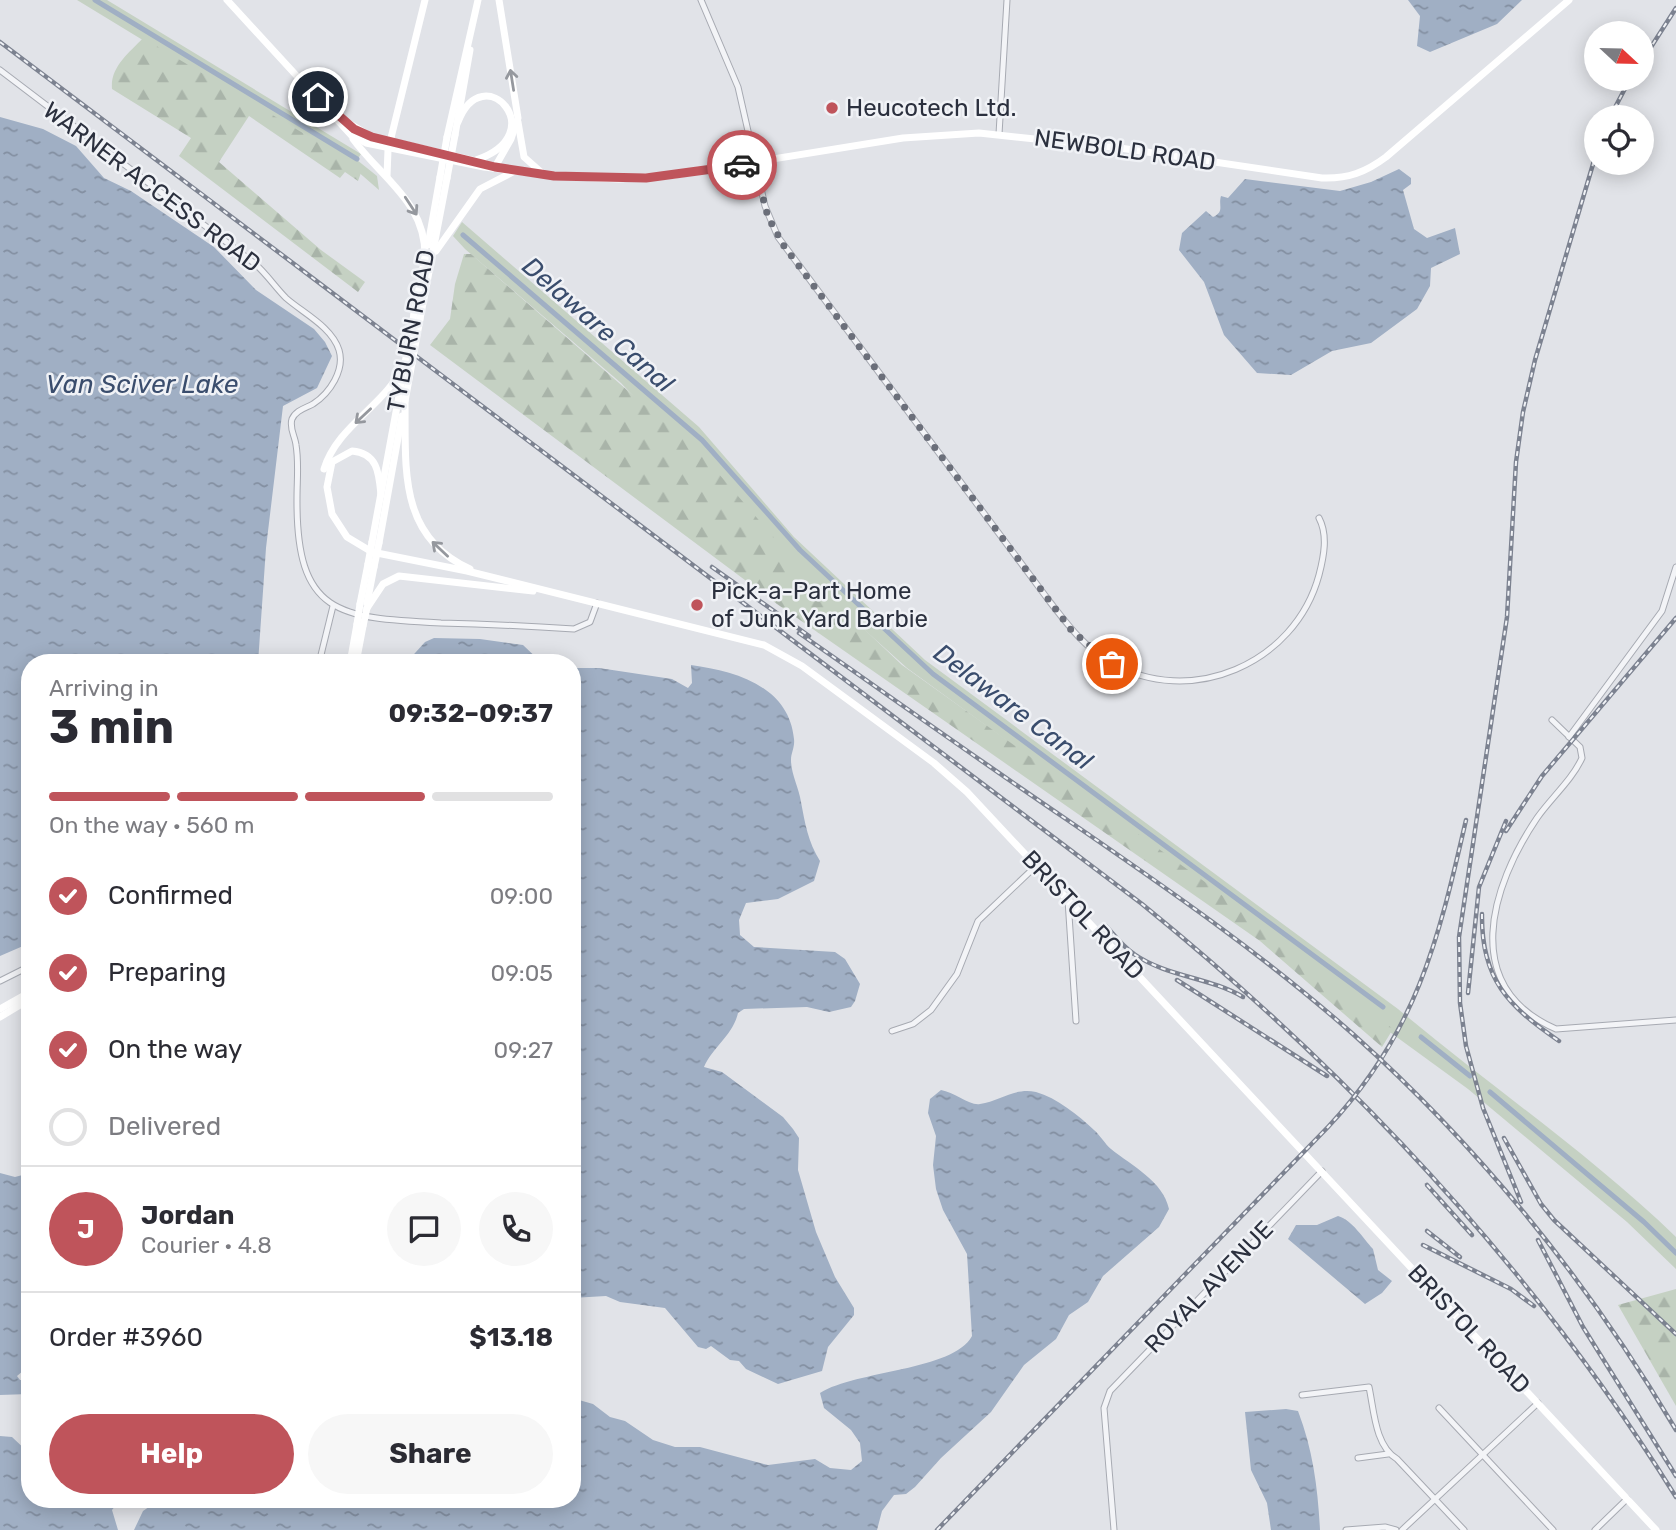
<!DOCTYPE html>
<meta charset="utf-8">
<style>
:root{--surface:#fff;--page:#f7f7f7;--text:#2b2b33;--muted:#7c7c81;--line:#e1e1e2;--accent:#bf545b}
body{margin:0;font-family:Rubik,sans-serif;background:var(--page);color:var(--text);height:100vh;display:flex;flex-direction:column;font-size:26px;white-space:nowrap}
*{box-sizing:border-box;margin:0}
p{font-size:23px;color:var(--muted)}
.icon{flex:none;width:38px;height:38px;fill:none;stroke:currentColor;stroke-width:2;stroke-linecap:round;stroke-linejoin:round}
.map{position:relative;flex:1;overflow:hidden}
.panel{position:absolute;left:21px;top:654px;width:560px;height:854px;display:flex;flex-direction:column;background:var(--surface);border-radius:28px;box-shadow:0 4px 18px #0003}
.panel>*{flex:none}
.needle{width:46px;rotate:112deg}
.buttons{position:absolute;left:1584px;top:21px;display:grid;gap:14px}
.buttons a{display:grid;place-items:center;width:70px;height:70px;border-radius:50%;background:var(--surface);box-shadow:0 4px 18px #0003;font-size:35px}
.pin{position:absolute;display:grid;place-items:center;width:60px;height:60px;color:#fff;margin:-30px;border:4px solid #fff;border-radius:50%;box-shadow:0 2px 7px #0007}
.courier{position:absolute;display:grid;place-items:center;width:70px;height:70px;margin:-35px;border:5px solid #bf545b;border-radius:50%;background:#fff;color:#222;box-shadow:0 2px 9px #0007}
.headline em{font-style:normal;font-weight:700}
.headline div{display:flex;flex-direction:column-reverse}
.headline{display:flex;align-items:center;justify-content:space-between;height:119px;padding:0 28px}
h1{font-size:46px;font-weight:700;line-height:52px}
.bar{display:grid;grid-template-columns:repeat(4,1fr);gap:10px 7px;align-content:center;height:84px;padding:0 28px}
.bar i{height:9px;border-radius:5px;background:var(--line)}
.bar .current{background:var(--accent)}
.bar p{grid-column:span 4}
.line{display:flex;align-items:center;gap:18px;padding:0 28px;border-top:2px solid var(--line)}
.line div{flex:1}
.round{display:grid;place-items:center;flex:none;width:74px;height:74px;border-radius:37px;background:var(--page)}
ol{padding:0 28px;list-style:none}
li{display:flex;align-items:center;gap:21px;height:77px}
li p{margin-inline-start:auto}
li .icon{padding:7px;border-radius:50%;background:var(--accent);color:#fff;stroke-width:4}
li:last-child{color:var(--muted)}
li i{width:38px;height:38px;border:4px solid var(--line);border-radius:50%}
.cta{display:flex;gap:14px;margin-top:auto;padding:14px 28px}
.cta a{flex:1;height:80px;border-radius:42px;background:var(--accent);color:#fff;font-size:28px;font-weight:700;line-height:80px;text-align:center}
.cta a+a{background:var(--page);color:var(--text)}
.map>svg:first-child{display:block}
.green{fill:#c5d1c3}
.forest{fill:url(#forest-firs)}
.water{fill:url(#water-ripples)}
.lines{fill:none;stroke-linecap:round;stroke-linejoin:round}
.canal{stroke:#a0afc4;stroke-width:5}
.minor-casing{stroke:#a7aab2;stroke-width:7}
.minor{stroke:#f3f4f7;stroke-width:5}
.secondary{stroke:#fff;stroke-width:7}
.rail-casing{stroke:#7c8290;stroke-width:4.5}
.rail{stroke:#f0f2f6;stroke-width:2;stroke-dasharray:5;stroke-linecap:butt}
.secondary-bridge{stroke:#fff;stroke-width:7}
.oneway{stroke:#95989e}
.done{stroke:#6b6f7a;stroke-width:7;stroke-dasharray:0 12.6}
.route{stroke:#bf545b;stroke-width:9}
.poi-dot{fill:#bf545b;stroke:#f0f2f6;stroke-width:2.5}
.labels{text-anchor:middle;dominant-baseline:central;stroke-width:5;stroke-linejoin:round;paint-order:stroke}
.poi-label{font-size:24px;fill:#2b303e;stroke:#f0f2f6;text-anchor:start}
.street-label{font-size:24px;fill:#2b303e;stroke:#f0f2f6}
.water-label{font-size:26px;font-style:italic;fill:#3a4d6d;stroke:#f0f2f6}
</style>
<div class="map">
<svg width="1676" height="1530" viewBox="0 0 1676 1530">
<defs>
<pattern id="forest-firs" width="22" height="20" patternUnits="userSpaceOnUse" patternTransform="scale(1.75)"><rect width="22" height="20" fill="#c5d1c3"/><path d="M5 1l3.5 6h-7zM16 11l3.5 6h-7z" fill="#a9b4a9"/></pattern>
<pattern id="water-ripples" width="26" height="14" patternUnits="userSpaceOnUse" patternTransform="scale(1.75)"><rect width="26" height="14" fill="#a0afc4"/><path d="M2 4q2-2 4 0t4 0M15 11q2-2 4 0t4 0" fill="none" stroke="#838fa1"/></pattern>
</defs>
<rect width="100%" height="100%" fill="#e1e3e8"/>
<g class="green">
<polygon points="77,0 107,0 361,154 357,160 377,176 379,190 356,170"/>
<path d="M462,222L699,427L794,537L925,660L1398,1009C1490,1086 1590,1154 1676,1237V1269L1627,1222L1468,1089L1387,1030L1220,896L907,668L798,570L621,383L465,249L453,236Z"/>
</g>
<g class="forest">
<path d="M143,38L360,167L362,170L358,181L345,172L340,178L249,116L219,162L321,250L365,282L358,292L179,156L191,138L112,89C110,67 129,53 143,38Z"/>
<polygon points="464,254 471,254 705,458 802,570 902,665 1205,882 1393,1029 1382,1047 1260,941 777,604 430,345 450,319 455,284"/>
<polygon points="1676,1289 1676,1406 1618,1305"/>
</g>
<g class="water">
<polygon points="1408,0 1522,0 1497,24 1430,52 1417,46 1420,16"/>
<polygon points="0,117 43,129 76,146 104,178 131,191 214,247 256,290 314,329 325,342 332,356 317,388 283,406 266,548 258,663 30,663 30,943 0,956"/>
<path d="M1399,169L1411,178V184L1403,190L1414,229L1427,238L1455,228L1460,254L1431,268L1430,286L1417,309L1371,343L1332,351L1291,375L1257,373L1224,335L1204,282L1179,250L1182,233L1206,211L1213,217C1225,211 1218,206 1221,196L1228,198L1245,179L1340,191L1371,182Z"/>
<polygon points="434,638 480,639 523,645 542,663 406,663 425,642"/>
<path d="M691,665C735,671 789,686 794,739C795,747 791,753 791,760C791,774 799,788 801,802C805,823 808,842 820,861L814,881L778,899L746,903L739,920L740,935L754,947L835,952L845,959L860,984L855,1001L851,1007L829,1012L807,1007L744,1009L738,1013C733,1035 712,1048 704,1067L722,1072L783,1117L793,1129L799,1138L798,1170L816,1232L835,1277L854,1308V1315L828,1347L822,1371L778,1384L746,1369L739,1361L730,1360L711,1346L706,1349L698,1347L665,1308L620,1302L606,1296L572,1298V668H599L672,679L688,688L692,683Z"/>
<path d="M941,1090C954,1092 970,1106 980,1104C1000,1101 1015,1087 1036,1092C1057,1098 1078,1115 1094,1130C1100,1135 1105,1144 1111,1149C1132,1166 1163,1181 1169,1209L1159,1227L1103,1276L1088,1302L1069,1315L1056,1339L1024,1365L991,1412L941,1458L915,1487L906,1494L894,1495L882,1511L877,1530H134L143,1511L159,1500H572V1398L593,1404L610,1417L625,1421L653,1440L675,1447H700L768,1465L815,1459L830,1468L851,1470L862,1461L860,1443L851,1430L824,1408L820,1393C857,1370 953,1371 972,1336L967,1254L943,1210L936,1189L933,1165L936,1136L928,1113L930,1099Z"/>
<polygon points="0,1173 15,1177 30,1173 30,1365 17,1376 20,1380 30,1380 29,1394 0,1395"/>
<path d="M1338,1216C1353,1221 1362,1237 1373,1249L1378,1270L1392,1281L1382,1293L1365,1304L1288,1239L1296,1225H1317Z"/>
<path d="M1286,1409L1298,1411C1313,1450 1318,1489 1320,1530H1271L1267,1503L1251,1470L1245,1412Z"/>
<polygon points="0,1436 12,1437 30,1454 30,1500 120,1500 112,1510 118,1530 0,1530"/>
</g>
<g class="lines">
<g class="canal">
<polyline points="95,0 357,159"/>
<polyline points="463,235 702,440 800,550 933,674 1383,1007"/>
<polyline points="1421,1037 1470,1076"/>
<polyline points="1490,1092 1644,1222 1676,1253"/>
</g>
<defs>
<g id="minor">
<path d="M701,0L738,87L765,206L778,237L1050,602C1068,625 1084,647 1110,662C1190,709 1295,664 1319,575C1324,556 1328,535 1319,518"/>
<path d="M0,70L254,263C266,273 275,287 286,298C303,313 332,327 339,350C345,370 330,393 313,404C306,408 296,410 292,419C289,428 295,436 296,445C299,462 297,480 297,498C296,615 338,618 441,623C485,624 529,626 574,629L590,622L597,603"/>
<polyline points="999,134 1007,0"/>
<polyline points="319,663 333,606"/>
<path d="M1552,720L1580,747L1582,758C1572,780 1551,798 1537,818C1491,886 1459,987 1556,1029L1676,1020"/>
<polyline points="1569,737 1662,611 1676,567"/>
<polyline points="1068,900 1076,1021"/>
<polyline points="0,981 30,966"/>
<polyline points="892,1031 913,1024 931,1010 957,974 978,921 1037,865"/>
<path d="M1302,1395L1369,1387C1374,1410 1375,1446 1397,1459L1464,1530"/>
<polyline points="1439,1408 1553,1530"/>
<polyline points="1358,1458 1388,1454"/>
<polyline points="1114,1530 1104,1408 1110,1391 1322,1171"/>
<polyline points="1346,1530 1385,1527 1396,1530"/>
<polyline points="1402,1530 1538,1403"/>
<polyline points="1595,1530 1627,1499"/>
</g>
</defs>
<use href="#minor" class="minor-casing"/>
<use href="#minor" class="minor"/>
<g class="secondary">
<path d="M227,0L351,135L366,143L484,167L554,176L619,179L674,175L903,138L979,133L1120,148L1322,178C1348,179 1366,172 1386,157L1569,0"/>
<polyline points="340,118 372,137 484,163"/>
<path d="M458,122C483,56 554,134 476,160"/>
<polyline points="518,122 524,157 541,172"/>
<polyline points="455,135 470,50"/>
<polyline points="447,137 478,0"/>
<path d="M353,139C383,180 427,203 425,259"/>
<polyline points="495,167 511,139 518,118 499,0"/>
<polyline points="387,176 388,150 425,0"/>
<polyline points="428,245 440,177"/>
<polyline points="436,251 480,189 513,172"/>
<polyline points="414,314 425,257"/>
<polyline points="420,319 447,178"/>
<path d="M405,399C406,466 397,536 470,569"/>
<polyline points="405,401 412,363"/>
<path d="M324,469C338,424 386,406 405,363"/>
<path d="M381,495C379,474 378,453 352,451L332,462L327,487L332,514L347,537L372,552L467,571L764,645L802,666L934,763L967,792L1656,1530"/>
<polyline points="372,542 403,374"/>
<polyline points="379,543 402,416"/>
<polyline points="367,603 374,567"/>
<polyline points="360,604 368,564"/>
<polyline points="367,608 383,584 399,576 533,591"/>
<polyline points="350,663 357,624"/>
<polyline points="356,663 363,626"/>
<polyline points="0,1009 30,992"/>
<polyline points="0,1017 30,999"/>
</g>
<defs>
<g id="rail">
<path d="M0,42L1142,904C1350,1073 1534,1269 1676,1497"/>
<polyline points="1642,61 1676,8"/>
<polyline points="1610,117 1630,79"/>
<polyline points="712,567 809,636"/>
<path d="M799,633C888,695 976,758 1066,819C1165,887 1264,955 1354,1035C1481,1149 1589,1283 1676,1430"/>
<polyline points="1506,831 1542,776 1676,618"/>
<path d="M1482,914C1481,979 1508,1006 1559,1041"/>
<path d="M1106,926C1115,936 1123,947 1134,954C1167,977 1209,977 1243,997"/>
<polyline points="1177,980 1327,1076"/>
<polyline points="1468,993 1479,887 1506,821"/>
<polyline points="1504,1138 1541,1204 1554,1220 1676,1334"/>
<polyline points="1427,1185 1472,1235"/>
<polyline points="1521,1202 1483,1108 1466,1046 1460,1003 1459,937 1507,617 1516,462 1523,412 1535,360 1596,154"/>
<polyline points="1427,1231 1460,1257"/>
<polyline points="1538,1240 1583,1327 1676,1476"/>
<polyline points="1423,1245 1511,1289 1534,1306"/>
<path d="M937,1530L1328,1127C1416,1033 1438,942 1466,820"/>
</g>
</defs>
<use href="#rail" class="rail-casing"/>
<use href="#rail" class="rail"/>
<g class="secondary-bridge">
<polyline points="440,177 447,137"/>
<polyline points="447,178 455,135"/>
<polyline points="405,363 414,314"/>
<polyline points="412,363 420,319"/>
<polyline points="368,564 372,542"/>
<polyline points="374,567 379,543"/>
<polyline points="357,624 360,604"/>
<polyline points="363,626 367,608"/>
</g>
</g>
<defs><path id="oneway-shaft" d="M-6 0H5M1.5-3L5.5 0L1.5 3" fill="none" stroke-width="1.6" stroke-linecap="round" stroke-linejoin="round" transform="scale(1.75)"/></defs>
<g class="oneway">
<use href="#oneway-shaft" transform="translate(512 80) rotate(-99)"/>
<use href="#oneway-shaft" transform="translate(411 206) rotate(57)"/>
<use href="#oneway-shaft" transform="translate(363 416) rotate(137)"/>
<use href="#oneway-shaft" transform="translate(440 549) rotate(-137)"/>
</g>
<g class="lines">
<polyline class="done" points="742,165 754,163 768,217 784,246 1072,631 1112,664"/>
<polyline class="route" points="318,97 354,129 372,137 495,167 554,176 646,178 742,165"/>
</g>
<g class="poi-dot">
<circle cx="832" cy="108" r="7"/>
<circle cx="697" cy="605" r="7"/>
</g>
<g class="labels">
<g class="poi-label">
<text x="846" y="108">Heucotech Ltd.</text>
<text x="711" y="591">Pick-a-Part Home<tspan x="711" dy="28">of Junk Yard Barbie</tspan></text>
</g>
<g class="street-label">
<text transform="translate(1125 150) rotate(8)">NEWBOLD ROAD</text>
<text transform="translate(152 187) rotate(37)">WARNER ACCESS ROAD</text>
<text transform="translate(411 331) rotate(-79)">TYBURN ROAD</text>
<text transform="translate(1083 915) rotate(47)">BRISTOL ROAD</text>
<text transform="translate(1209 1287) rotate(-46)">ROYAL AVENUE</text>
<text transform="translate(1469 1329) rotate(47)">BRISTOL ROAD</text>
</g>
<g class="water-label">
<text transform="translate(598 325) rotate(41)">Delaware Canal</text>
<text x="142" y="384">Van Sciver Lake</text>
<text transform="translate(1013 707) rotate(37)">Delaware Canal</text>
</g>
</g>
</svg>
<div class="buttons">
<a><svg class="needle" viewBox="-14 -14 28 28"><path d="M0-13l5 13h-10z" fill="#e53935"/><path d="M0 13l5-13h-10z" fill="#7c7c81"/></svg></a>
<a><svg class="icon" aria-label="locate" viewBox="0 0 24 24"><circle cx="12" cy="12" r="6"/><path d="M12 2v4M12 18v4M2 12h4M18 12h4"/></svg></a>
</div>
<div class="pin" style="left:1112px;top:664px;background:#ea580c"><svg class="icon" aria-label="bag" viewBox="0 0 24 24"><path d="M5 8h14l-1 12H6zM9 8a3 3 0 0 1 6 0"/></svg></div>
<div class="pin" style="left:318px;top:97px;background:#1f2937"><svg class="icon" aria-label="home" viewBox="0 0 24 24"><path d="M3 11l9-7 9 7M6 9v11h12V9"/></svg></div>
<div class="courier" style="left:742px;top:165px"><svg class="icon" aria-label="car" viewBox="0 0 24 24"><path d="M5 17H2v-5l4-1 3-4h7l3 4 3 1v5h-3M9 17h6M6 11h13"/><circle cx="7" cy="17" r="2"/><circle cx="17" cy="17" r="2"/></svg></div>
<section class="panel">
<div class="headline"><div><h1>3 min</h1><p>Arriving in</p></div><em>09:32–09:37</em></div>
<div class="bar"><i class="current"></i><i class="current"></i><i class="current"></i><i></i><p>On the way · 560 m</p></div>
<ol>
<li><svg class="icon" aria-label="check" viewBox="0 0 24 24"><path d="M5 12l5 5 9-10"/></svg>Confirmed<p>09:00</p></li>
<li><svg class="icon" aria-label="check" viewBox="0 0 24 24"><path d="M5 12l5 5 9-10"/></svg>Preparing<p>09:05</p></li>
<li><svg class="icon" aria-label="check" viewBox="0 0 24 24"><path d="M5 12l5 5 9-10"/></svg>On the way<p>09:27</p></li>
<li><i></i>Delivered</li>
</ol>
<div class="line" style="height:126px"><b class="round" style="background:var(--accent);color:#fff">J</b><div><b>Jordan</b><p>Courier · 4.8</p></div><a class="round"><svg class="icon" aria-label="chat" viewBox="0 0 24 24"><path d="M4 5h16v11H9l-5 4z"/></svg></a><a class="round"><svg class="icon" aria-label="phone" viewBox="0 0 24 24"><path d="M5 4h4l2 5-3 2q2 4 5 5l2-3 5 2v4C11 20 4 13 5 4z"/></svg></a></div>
<div class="line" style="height:91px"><div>Order #3960</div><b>$13.18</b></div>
<div class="cta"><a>Help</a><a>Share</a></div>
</section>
</div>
